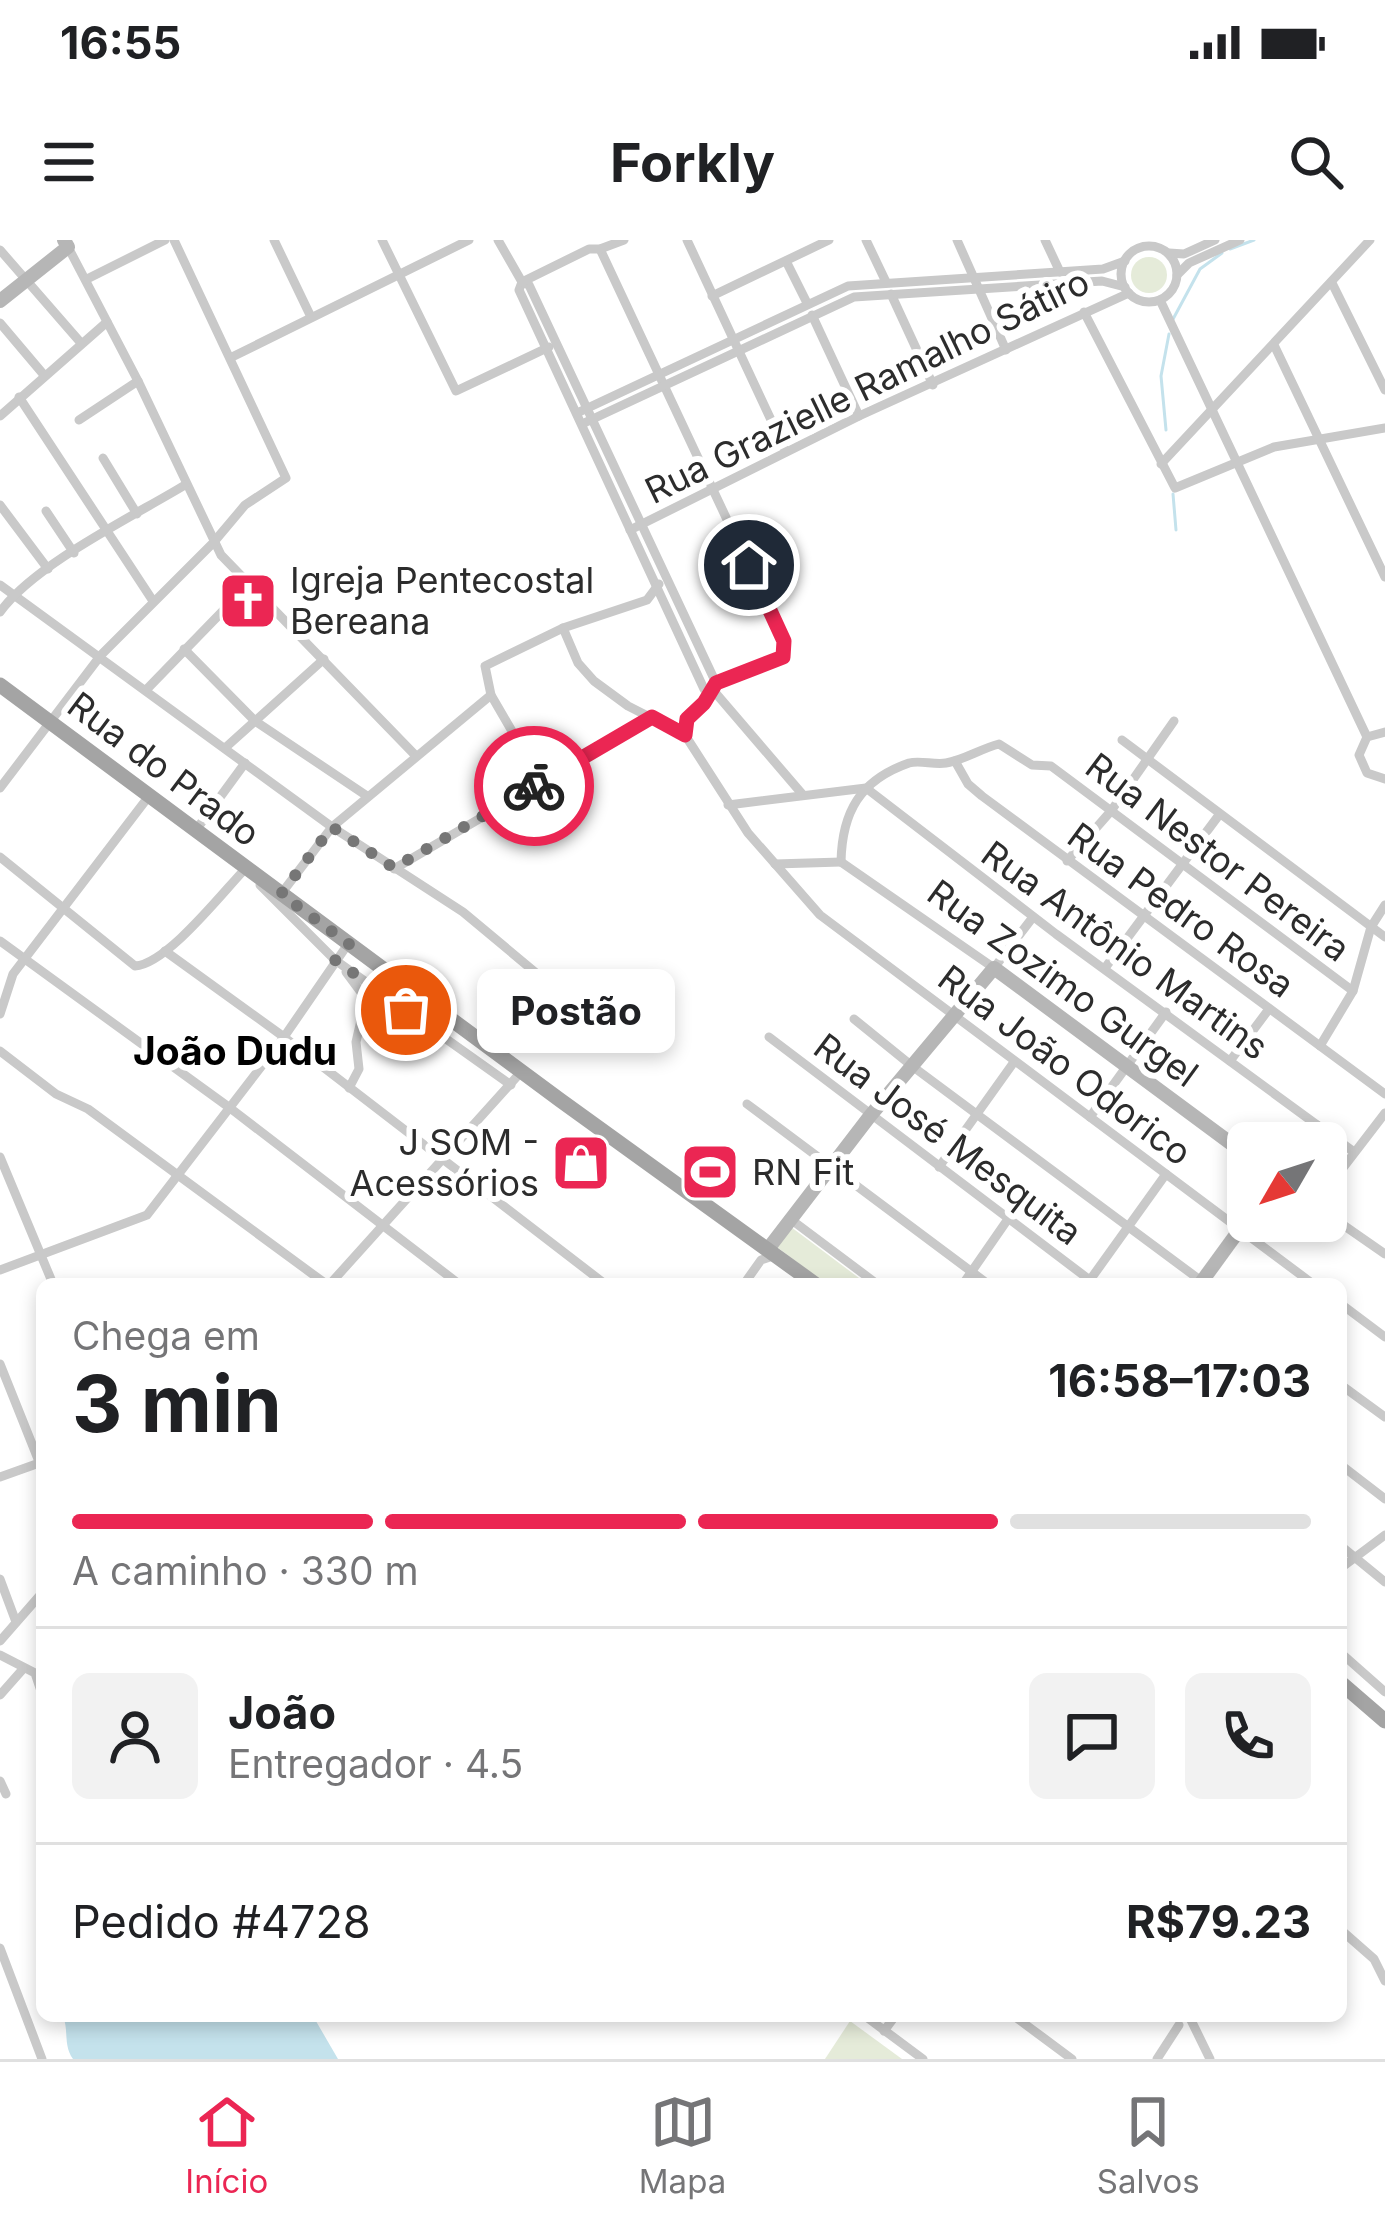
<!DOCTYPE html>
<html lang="pt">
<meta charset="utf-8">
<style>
:root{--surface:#fff;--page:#f2f2f2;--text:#202124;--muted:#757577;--line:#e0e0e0;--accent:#eb2653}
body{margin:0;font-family:Inter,sans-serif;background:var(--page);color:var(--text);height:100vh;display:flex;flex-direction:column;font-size:45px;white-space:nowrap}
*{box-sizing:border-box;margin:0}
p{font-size:39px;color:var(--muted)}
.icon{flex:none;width:66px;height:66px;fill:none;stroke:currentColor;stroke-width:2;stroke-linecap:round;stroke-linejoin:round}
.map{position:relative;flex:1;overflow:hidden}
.details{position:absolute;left:36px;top:1038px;width:1311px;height:744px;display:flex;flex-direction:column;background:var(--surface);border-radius:18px;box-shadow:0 6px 18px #0003}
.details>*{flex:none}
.needle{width:78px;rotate:231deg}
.buttons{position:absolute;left:1227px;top:882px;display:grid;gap:24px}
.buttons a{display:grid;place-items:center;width:120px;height:120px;border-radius:18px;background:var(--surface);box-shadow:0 6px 18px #0003;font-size:60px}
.pin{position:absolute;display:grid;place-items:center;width:102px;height:102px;color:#fff;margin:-51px;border:6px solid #fff;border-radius:50%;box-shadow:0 3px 12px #0007}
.courier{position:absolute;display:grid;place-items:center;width:120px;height:120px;margin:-60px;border:9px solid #eb2653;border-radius:50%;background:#fff;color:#222;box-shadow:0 3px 15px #0007}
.bubble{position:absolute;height:84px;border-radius:18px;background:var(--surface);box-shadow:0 6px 18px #0003;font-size:39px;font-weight:700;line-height:84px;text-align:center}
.summary em{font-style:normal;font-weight:700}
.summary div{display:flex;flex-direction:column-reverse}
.summary{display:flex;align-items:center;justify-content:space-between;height:204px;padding:0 36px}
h1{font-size:78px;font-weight:700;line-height:90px}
.bar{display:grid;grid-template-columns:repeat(4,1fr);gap:18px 12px;align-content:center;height:144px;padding:0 36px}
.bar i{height:15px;border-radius:9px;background:var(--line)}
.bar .active{background:var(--accent)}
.bar p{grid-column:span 4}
.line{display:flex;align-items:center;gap:30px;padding:0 36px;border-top:3px solid var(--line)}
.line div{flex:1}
.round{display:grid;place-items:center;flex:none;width:126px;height:126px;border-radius:18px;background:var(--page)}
.status{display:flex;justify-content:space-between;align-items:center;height:84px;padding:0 60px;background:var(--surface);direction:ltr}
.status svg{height:33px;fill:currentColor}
header{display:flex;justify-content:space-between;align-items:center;height:156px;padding:0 36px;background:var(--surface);font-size:54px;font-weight:700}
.dock{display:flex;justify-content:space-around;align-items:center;height:168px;border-top:3px solid var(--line);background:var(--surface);font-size:33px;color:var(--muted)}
.dock a{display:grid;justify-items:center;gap:6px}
.dock .active{color:var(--accent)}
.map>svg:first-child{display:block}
.green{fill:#e5ebd9}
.water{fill:#c4e2ec}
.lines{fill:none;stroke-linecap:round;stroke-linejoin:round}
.stream{stroke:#c4e2ec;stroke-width:3}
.street{stroke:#c9c9c9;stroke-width:9}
.secondary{stroke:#b6b6b6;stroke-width:14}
.primary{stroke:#a4a4a4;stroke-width:15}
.done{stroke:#767676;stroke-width:12;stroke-dasharray:0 21.6}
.route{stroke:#eb2653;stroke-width:15}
.labels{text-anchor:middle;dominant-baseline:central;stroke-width:12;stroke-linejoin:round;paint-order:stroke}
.street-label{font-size:36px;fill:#2c2c2c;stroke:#fff}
.poi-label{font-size:36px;fill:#2c2c2c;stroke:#fff;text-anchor:start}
.neighbourhood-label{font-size:39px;font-weight:bold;fill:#000;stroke:#fff}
</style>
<div class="status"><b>16:55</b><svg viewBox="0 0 49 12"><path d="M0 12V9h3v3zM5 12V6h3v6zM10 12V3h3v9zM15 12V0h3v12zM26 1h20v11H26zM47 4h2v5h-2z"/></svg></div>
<header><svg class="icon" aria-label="menu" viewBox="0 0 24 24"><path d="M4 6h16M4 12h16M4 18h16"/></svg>Forkly<svg class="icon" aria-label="search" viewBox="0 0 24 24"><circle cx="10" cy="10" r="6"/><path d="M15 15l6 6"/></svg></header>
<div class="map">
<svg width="1385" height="1819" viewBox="0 0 1385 1819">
<rect width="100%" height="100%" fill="#fff"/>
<g class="green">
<circle cx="1149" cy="35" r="18"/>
<polygon points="791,987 867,1044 826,1044 777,1007"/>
<polygon points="850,1781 902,1819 825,1819"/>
</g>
<path class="water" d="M63,1776H313L338,1819H73C63,1805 69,1791 63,1776Z"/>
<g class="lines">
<g class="stream">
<polyline points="1230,9 1254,0"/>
<polyline points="1172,81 1200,29 1222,13"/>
<polyline points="1166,190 1161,136 1169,94"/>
<polyline points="1173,254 1176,290"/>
</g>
<g class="street">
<polyline points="274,0 311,77"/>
<polyline points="382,0 456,151 549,107"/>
<polyline points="498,0 522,42 529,45 716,443"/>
<polyline points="687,0 786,212"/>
<polyline points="866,0 886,42"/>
<polyline points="957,0 1006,110"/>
<polyline points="1045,0 1060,32"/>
<circle cx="1149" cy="34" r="28"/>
<polyline points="68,7 138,141 221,315 416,516"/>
<polyline points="0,10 81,103"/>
<polyline points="1169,13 1184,14 1215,0"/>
<polyline points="786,21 807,63"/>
<polyline points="1177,35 1189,23 1240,0"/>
<polyline points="87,39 165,0"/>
<polyline points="522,42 519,50 704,449 710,451 716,443 783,417 784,401 600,9"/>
<polyline points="522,42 589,9 600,9 624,0"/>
<polyline points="1332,43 1385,150"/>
<polyline points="891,54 933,145"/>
<polyline points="712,56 829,0"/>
<polyline points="1160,60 1367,497"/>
<polyline points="1084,72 1175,248 1274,207 1385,188"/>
<polyline points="812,75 859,176"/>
<polyline points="0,83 44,135"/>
<polyline points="1274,105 1385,337"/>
<polyline points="232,117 469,0"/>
<polyline points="19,157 153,361"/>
<polyline points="577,173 848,46 1103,29 1125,21"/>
<polyline points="0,176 107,82"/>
<polyline points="79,180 138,141"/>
<polyline points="582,184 854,57 1102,41 1125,47"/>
<polyline points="103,218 137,274"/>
<polyline points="1161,224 1370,0"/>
<polyline points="0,265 48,329"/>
<polyline points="46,271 74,313"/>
<polyline points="630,290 859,176 1129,53"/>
<polyline points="0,345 332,587 463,672 578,768"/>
<path d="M0,372C35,324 132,277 185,245"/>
<polyline points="563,388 578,423 594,441 628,466 685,495 748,593 820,675 1313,1044"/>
<polyline points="184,409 255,481 367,556"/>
<polyline points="147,449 249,344"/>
<polyline points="1385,492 1367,497 1359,515 1367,533 1385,539"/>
<polyline points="685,495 687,479 713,450 803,555"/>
<polyline points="1122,500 1385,697"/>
<polyline points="225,508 324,419"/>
<polyline points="955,521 968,544 982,556 1385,854"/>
<polyline points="541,541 491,455 485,426 563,388 647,360 659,344"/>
<polyline points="0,548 101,415 213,303 245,265 286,238 174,0"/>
<polyline points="728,565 866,548 1056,694 1354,912"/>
<polyline points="196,590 245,523"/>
<path d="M0,617L135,726C167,724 222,653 246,628L249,632"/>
<polyline points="1067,621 1111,571 1174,481"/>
<path d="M841,622C842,572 860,540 909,523C920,520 934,525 946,523C964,520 980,509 999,504L1032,525L1051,526L1353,751"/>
<polyline points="841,622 994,728 1033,677"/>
<polyline points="775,624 841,622"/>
<polyline points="394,629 652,477"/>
<polyline points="260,645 335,720 511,845"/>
<polyline points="281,654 332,587 491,455"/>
<polyline points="0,701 230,868 459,1044"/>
<polyline points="165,711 284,797 605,1044"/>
<polyline points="1105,728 1219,575"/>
<polyline points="346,732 366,759 356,802 359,829 349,848"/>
<polyline points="0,774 13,734 149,556"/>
<polyline points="854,779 912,826 1204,1043"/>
<polyline points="769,797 1095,1044"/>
<polyline points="482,802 534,732"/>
<polyline points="1320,806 1353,751 1371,687 1385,665"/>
<polyline points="0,811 56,854 88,869 326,1044"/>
<polyline points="1230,821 1269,769"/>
<polyline points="747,864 988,1044"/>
<polyline points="1090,877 1166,772"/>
<polyline points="1303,903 1317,885"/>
<polyline points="0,917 53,1044"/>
<polyline points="939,927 1014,822"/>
<polyline points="1326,950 1385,873"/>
<polyline points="1326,973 1385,1014"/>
<polyline points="789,978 877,1044"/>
<polyline points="0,1030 147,975 284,797 348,704"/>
<polyline points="1090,1040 1166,934"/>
<polyline points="330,1044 521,832"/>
<polyline points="744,1044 761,1020 773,1016"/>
<polyline points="963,1044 1008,979"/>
<polyline points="1341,1064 1385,1097"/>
<polyline points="0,1124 42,1229"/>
<polyline points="1341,1145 1385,1177"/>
<polyline points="1341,1225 1385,1259"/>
<polyline points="0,1237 42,1222"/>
<polyline points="1341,1306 1385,1342"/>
<polyline points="1341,1328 1385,1295"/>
<polyline points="0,1339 16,1382"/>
<polyline points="0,1401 42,1353"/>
<polyline points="1341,1413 1385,1452"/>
<polyline points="0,1415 35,1433 42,1454"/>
<polyline points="0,1455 23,1429"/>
<polyline points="0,1541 6,1554"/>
<polyline points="1341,1690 1374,1719 1385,1741"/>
<polyline points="0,1708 42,1819"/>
<polyline points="865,1776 923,1819"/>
<polyline points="1014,1776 1072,1819"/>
<polyline points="1189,1776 1210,1819"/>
<polyline points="884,1791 895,1776"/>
<polyline points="1157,1819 1179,1785"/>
</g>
<g class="secondary">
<polyline points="0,61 68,7 64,0"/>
<polyline points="768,1009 870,876 994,728 1248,916"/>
<polyline points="1200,1044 1248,978"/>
</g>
<g class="primary">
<polyline points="0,445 560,860 815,1044"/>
<polyline points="1341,1443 1385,1481"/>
</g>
</g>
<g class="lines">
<polyline class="done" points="406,770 335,720 349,704 281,654 332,587 394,628 534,546"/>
<polyline class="route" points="534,546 652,477 685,495 687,479 704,463 716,443 783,417 784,401 749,325"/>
</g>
<defs>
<symbol id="church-square" viewBox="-11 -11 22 22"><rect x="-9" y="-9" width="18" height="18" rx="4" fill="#eb2653" stroke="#fff"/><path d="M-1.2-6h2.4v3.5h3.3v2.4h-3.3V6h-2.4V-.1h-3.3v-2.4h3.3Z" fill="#fff"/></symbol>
<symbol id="shop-square" viewBox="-11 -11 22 22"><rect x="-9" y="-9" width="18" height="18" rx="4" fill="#eb2653" stroke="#fff"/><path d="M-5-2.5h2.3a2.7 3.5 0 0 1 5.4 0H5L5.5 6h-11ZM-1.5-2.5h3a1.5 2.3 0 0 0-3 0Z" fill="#fff"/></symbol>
<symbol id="stadium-square" viewBox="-11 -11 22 22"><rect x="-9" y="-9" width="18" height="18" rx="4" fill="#eb2653" stroke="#fff"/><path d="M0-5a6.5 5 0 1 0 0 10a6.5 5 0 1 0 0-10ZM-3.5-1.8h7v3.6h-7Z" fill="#fff"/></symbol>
</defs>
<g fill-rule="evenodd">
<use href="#church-square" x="215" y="328" width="66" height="66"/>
<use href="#shop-square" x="548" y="890" width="66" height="66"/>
<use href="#stadium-square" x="677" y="899" width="66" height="66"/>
</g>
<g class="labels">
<g class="street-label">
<text transform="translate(867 146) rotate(-26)">Rua Grazielle Ramalho Sátiro</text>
<text transform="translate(164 529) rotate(37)">Rua do Prado</text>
<text transform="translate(1218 617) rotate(37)">Rua Nestor Pereira</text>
<text transform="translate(1181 670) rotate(36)">Rua Pedro Rosa</text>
<text transform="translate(1125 710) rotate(36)">Rua Antônio Martins</text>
<text transform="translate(1063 743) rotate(36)">Rua Zozimo Gurgel</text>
<text transform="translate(1065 825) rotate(37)">Rua João Odorico</text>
<text transform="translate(948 899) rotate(37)">Rua José Mesquita</text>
</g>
<g class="poi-label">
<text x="290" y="340">Igreja Pentecostal<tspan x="290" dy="41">Bereana</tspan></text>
<text x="539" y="902" text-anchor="end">J SOM -<tspan x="539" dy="41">Acessórios</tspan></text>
<text x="752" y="932">RN Fit</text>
</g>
<g class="neighbourhood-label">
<text x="235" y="810">João Dudu</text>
</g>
</g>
</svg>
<div class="buttons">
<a><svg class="needle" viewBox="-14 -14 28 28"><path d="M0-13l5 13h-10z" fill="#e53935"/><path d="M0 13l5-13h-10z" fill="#757577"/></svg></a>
</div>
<div class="pin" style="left:406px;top:770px;background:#ea580c"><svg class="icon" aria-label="bag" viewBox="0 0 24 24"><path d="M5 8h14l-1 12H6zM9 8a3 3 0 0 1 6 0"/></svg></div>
<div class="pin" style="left:749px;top:325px;background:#1f2937"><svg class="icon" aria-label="home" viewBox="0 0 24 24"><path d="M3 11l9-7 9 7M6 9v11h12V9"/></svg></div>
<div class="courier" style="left:534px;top:546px"><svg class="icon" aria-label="bike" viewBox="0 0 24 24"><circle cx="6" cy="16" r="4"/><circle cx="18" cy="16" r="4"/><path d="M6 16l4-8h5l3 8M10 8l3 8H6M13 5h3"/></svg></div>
<div class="bubble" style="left:477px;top:729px;width:198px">Postão</div>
<section class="details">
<div class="summary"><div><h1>3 min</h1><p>Chega em</p></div><em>16:58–17:03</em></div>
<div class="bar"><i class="active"></i><i class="active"></i><i class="active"></i><i></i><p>A caminho · 330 m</p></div>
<div class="line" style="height:216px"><a class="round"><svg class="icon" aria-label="person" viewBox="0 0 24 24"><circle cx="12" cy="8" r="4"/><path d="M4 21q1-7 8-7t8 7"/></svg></a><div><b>João</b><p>Entregador · 4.5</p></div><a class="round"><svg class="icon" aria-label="chat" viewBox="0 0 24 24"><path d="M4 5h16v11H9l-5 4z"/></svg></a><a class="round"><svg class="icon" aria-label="phone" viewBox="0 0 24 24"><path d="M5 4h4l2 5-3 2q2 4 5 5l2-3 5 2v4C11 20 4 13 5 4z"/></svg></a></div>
<div class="line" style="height:156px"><div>Pedido #4728</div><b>R$79.23</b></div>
</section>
</div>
<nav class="dock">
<a class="active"><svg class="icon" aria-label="home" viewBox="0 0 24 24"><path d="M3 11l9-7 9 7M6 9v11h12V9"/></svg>Início</a>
<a><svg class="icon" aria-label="map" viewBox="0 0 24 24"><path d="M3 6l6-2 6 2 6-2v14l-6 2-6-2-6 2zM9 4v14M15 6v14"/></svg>Mapa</a>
<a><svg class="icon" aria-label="saved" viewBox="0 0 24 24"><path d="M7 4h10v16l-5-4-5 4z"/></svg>Salvos</a>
</nav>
